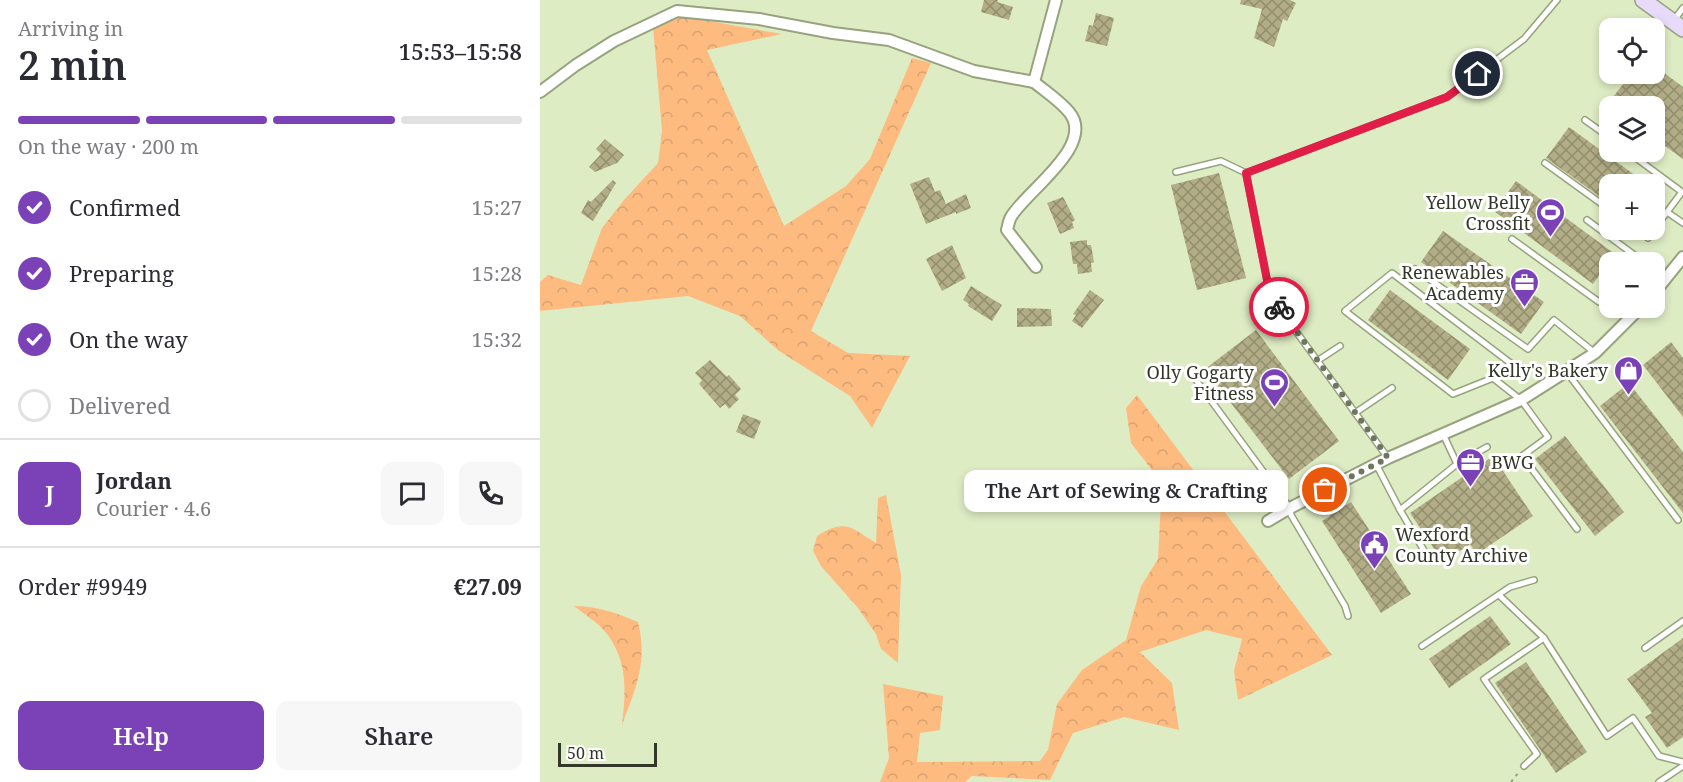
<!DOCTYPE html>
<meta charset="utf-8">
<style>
:root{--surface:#fff;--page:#f7f7f7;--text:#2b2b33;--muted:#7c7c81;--line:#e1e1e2;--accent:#7b42b8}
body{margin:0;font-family:"Noto Serif",serif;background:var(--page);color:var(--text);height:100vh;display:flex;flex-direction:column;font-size:22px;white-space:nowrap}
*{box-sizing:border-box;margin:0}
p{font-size:20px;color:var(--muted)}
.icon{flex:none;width:33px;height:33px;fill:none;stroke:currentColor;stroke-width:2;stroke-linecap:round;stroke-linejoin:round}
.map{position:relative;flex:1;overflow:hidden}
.drawer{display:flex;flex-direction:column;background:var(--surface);width:540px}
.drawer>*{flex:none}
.fabs{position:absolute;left:1059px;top:18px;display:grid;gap:12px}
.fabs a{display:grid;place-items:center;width:66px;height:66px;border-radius:12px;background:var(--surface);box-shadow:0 3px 9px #0003;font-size:30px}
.scale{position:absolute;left:18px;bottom:15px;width:99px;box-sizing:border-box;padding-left:6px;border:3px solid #323728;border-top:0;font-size:16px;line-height:21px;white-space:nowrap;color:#323728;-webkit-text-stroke:4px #fff;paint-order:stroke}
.pin{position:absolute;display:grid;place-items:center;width:51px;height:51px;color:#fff;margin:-26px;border:3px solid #fff;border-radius:50%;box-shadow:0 2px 6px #0007}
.courier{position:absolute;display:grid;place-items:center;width:60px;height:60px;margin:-30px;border:4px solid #e11d48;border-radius:50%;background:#fff;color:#222;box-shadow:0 2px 8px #0007}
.bubble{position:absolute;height:42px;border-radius:12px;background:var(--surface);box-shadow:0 3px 9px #0003;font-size:20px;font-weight:600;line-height:42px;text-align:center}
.summary em{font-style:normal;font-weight:600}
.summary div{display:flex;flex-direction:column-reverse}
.summary{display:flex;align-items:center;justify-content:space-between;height:102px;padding:0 18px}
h1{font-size:39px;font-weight:600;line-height:45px}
.bar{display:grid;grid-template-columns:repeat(4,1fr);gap:9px 6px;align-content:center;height:72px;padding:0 18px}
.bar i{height:8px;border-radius:4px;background:var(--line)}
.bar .active{background:var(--accent)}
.bar p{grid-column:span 4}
.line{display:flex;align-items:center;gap:15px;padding:0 18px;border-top:2px solid var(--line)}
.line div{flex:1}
.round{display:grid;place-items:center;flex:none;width:63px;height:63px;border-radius:12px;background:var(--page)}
ol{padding:0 18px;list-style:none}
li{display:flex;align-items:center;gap:18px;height:66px}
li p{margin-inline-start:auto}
li .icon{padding:6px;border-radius:50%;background:var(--accent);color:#fff;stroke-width:4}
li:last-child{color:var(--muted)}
li i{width:33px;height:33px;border:3px solid var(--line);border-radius:50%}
.primary-button{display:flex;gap:12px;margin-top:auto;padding:12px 18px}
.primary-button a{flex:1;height:69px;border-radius:12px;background:var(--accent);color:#fff;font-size:24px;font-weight:600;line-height:69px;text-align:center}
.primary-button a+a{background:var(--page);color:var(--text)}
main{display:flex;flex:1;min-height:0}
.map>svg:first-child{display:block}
.forest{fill:url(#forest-crowns)}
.building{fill:url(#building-cross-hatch)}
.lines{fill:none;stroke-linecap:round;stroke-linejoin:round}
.lane-casing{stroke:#97a37e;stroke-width:8}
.street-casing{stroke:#97a37e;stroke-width:14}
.secondary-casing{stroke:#97a37e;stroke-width:18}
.path{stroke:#96a183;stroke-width:2;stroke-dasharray:3 4.5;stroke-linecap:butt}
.lane{stroke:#fff;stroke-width:5}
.street{stroke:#fff;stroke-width:10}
.secondary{stroke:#e7dbf9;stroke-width:15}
.done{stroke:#6e765f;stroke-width:6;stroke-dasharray:0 10.8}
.route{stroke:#e11d48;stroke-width:8}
.labels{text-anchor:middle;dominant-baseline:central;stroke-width:6;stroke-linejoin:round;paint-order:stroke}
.poi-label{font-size:18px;fill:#323728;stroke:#fff;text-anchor:end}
</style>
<main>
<section class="drawer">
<div class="summary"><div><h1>2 min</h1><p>Arriving in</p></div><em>15:53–15:58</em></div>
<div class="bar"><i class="active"></i><i class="active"></i><i class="active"></i><i></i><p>On the way · 200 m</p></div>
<ol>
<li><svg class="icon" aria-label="check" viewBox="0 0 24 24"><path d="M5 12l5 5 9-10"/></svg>Confirmed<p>15:27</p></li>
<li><svg class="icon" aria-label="check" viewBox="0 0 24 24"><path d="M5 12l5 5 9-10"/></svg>Preparing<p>15:28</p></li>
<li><svg class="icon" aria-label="check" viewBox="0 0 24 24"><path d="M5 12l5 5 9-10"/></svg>On the way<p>15:32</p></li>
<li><i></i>Delivered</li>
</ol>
<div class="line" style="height:108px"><b class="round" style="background:var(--accent);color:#fff">J</b><div><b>Jordan</b><p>Courier · 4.6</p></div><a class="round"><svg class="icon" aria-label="chat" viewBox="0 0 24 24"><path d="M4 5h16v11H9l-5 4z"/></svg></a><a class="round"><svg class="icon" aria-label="phone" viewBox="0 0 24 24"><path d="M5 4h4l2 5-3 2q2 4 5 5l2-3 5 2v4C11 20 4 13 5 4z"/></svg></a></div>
<div class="line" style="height:78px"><div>Order #9949</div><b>€27.09</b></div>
<div class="primary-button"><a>Help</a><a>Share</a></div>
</section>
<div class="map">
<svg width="1143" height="782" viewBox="0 0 1143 782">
<defs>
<pattern id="forest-crowns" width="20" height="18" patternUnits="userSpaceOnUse" patternTransform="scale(1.5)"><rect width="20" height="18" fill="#fdbb80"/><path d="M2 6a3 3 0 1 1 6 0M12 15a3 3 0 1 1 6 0" fill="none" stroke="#d9a16f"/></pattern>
<pattern id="building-cross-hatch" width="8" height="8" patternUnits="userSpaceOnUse" patternTransform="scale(1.5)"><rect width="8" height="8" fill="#b2ad86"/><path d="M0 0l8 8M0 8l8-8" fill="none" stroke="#918e6e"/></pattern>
</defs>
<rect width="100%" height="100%" fill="#deecc4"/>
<g class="forest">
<polygon points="141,16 242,34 167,50 244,226 306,186 330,159 372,58 391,63 271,331 308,353 370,356 332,428 310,396 239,351 200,316 148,296 0,311 0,282 8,275 41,285 62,228 84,200 118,163 122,131 113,27"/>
<polygon points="597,395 792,655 698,700 694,671 702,639 666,630 600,652 632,683 639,730 584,717 533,733 510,780 432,776 425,782 340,782 349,758 343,684 403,696 400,730 380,733 377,762 500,761 508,750 517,704 542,670 586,640 601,586 618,559 622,483 591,443 586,408"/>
<path d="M346,495L361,575L358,663L341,649L336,634L318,608L281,566L273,551L277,536C306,518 311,528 336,543L338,498Z"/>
<path d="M34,606C57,606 77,613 98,622C108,663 96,687 82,725C86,692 88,662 67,634C59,623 44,614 34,606Z"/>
</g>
<g class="building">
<polygon points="444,0 458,0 457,2 473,7 469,20 441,12"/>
<polygon points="701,0 750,0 756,3 747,21 743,19 734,47 714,38 722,9 700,4"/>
<polygon points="556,13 574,18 567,46 545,41 549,25 553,26"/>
<polygon points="1119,69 1143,87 1143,159 1114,138 1114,106 1066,106 1091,74 1116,74"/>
<polygon points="1029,127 1107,184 1070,184 1070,204 1006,158"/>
<polygon points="65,139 84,155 77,163 55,172 49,167 61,154 56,149"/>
<polygon points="679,173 706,278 657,290 631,185"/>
<polygon points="389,177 395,192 400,190 406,204 426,194 431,208 416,214 416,212 386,224 370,184"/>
<polygon points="73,180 76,183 53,221 41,213 48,200 51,202"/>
<polygon points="976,181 1075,254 1053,284 954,211"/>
<polygon points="523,197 535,220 532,222 534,228 520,234 507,203"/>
<polygon points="903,231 1004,302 981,334 881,262"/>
<polygon points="547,240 547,245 551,245 554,262 551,263 552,272 538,274 537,264 533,264 530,242"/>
<polygon points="412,245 426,278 402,291 386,259"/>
<polygon points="431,286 462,305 452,321 428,306 429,304 423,300"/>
<polygon points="550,290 564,300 542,328 532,321 536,315 533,314"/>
<polygon points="850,290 930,349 908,380 828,320"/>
<polygon points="477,308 511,309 512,326 477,327"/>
<polygon points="716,330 799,441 749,479 665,369"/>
<polygon points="1131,342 1143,358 1143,417 1103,365"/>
<polygon points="170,360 187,377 189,375 201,389 195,395 199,399 189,409 185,404 180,408 159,384 162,380 155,373"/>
<polygon points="1089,383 1143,452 1143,513 1060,406"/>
<polygon points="203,414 221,421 214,439 196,432"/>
<polygon points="1025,436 1084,512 1055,536 995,459"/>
<polygon points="953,456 993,516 937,554 930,544 903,562 870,513"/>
<polygon points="811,502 871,594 841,613 782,521"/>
<polygon points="950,616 971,644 909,688 889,659"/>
<polygon points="1143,638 1143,737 1127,748 1105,717 1112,713 1087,679"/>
<polygon points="986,662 1047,752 1016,773 955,683"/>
</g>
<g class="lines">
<defs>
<g id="lane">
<polyline points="1134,20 1143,8"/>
<polyline points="1045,120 1070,138"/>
<polyline points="1088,152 1142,192 1127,212"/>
<polyline points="1005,163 1070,210"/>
<polyline points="636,172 681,161 706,173"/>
<polyline points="1047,220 1097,257 1093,262"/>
<polyline points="1114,229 1127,212 1143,223"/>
<polyline points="1096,230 1108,238 1114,230"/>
<polyline points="972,239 1059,302 1070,290"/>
<polyline points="875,269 988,349 1014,320 1055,353"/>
<polyline points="777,361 800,346"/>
<polyline points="1026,371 1138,520"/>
<polyline points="953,378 977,368 852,273 805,311 913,394 953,378 981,400 1008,437 982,456 1037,529"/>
<polyline points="656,380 750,508 751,515 805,606 808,616"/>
<polyline points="815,413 852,388"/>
<polyline points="903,434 917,464"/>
<polyline points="848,458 739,308 729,290 706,173 907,97 984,39 1017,0"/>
<polyline points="836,464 860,510 917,464 947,447"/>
<polyline points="860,510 889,559"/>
<polyline points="959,595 1004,638 1067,736 1093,718 1119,756 1143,762"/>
<polyline points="882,646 970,587 994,580"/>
<polyline points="1105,648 1143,621"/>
<polyline points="984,766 997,754 944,679 1004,638"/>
<polyline points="1119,782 1143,766"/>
</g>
<g id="street">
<path d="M494,82C505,91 520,101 529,112C557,145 485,192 471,217C469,220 468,226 467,230L496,267"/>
<polyline points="494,82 516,0"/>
<polyline points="0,92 36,65 74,41 137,11 219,19 293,33 349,40 434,71 494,82"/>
<polyline points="1114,293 1143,257"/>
<polyline points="728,521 750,508 848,458 981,400 1055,353 1100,308"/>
</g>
<polyline id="secondary" points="1103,0 1143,29"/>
</defs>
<use href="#lane" class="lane-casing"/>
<use href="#street" class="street-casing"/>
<use href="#secondary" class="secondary-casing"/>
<polyline class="path" points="971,782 979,772"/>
<use href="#lane" class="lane"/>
<use href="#street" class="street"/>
<use href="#secondary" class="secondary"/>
</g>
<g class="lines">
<polyline class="done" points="739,307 848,458 785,490"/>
<polyline class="route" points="739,307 729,290 706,173 907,97 938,74"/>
</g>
<defs>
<symbol id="stadium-pin" viewBox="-11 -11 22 30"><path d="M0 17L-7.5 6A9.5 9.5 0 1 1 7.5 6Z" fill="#7b42b8" stroke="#fff"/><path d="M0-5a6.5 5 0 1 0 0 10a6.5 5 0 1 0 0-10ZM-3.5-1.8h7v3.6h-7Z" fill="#fff"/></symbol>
<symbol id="office-pin" viewBox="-11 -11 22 30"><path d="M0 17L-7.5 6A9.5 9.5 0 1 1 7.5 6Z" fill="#7b42b8" stroke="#fff"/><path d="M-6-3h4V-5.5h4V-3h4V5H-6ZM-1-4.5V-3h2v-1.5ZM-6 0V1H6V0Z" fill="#fff"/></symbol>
<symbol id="shop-pin" viewBox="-11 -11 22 30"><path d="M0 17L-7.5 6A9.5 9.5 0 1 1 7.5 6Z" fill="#7b42b8" stroke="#fff"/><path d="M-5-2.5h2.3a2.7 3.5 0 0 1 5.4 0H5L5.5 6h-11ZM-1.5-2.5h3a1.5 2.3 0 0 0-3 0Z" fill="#fff"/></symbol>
<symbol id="civic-pin" viewBox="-11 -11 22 30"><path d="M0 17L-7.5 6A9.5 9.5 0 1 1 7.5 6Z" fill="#7b42b8" stroke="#fff"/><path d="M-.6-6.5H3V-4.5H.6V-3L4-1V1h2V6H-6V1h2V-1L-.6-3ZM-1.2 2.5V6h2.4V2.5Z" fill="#fff"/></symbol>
</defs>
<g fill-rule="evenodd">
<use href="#stadium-pin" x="994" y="196" width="33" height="45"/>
<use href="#office-pin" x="968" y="266" width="33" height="45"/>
<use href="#shop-pin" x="1072" y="354" width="33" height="45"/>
<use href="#stadium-pin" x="718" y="366" width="33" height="45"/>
<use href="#office-pin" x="914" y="446" width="33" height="45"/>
<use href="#civic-pin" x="818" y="528" width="33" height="45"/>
</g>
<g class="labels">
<g class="poi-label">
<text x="990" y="202">Yellow Belly<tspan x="990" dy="21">Crossfit</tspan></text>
<text x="964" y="272">Renewables<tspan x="964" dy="21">Academy</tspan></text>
<text x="1068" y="370">Kelly's Bakery</text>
<text x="714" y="372">Olly Gogarty<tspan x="714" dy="21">Fitness</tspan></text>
<text x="951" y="462" text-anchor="start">BWG</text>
<text x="855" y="534" text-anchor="start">Wexford<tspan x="855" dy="21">County Archive</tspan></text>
</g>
</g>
</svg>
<div class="fabs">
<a><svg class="icon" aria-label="locate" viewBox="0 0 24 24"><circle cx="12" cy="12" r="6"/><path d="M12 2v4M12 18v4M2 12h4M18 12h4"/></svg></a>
<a><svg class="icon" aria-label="layers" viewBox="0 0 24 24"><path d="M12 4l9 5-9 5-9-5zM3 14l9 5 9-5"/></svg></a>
<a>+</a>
<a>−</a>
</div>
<div class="scale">50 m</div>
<div class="pin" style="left:785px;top:490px;background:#ea580c"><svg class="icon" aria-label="bag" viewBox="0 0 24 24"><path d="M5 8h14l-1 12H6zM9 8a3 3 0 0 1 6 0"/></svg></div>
<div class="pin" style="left:938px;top:74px;background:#1f2937"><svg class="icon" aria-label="home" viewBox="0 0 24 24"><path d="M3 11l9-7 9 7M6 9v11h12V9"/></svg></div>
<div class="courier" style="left:739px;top:307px"><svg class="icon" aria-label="bike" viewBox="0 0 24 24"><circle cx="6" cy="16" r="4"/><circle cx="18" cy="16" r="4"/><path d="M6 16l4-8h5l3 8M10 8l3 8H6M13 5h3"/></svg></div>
<div class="bubble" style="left:424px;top:470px;width:324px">The Art of Sewing &amp; Crafting</div>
</div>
</main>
